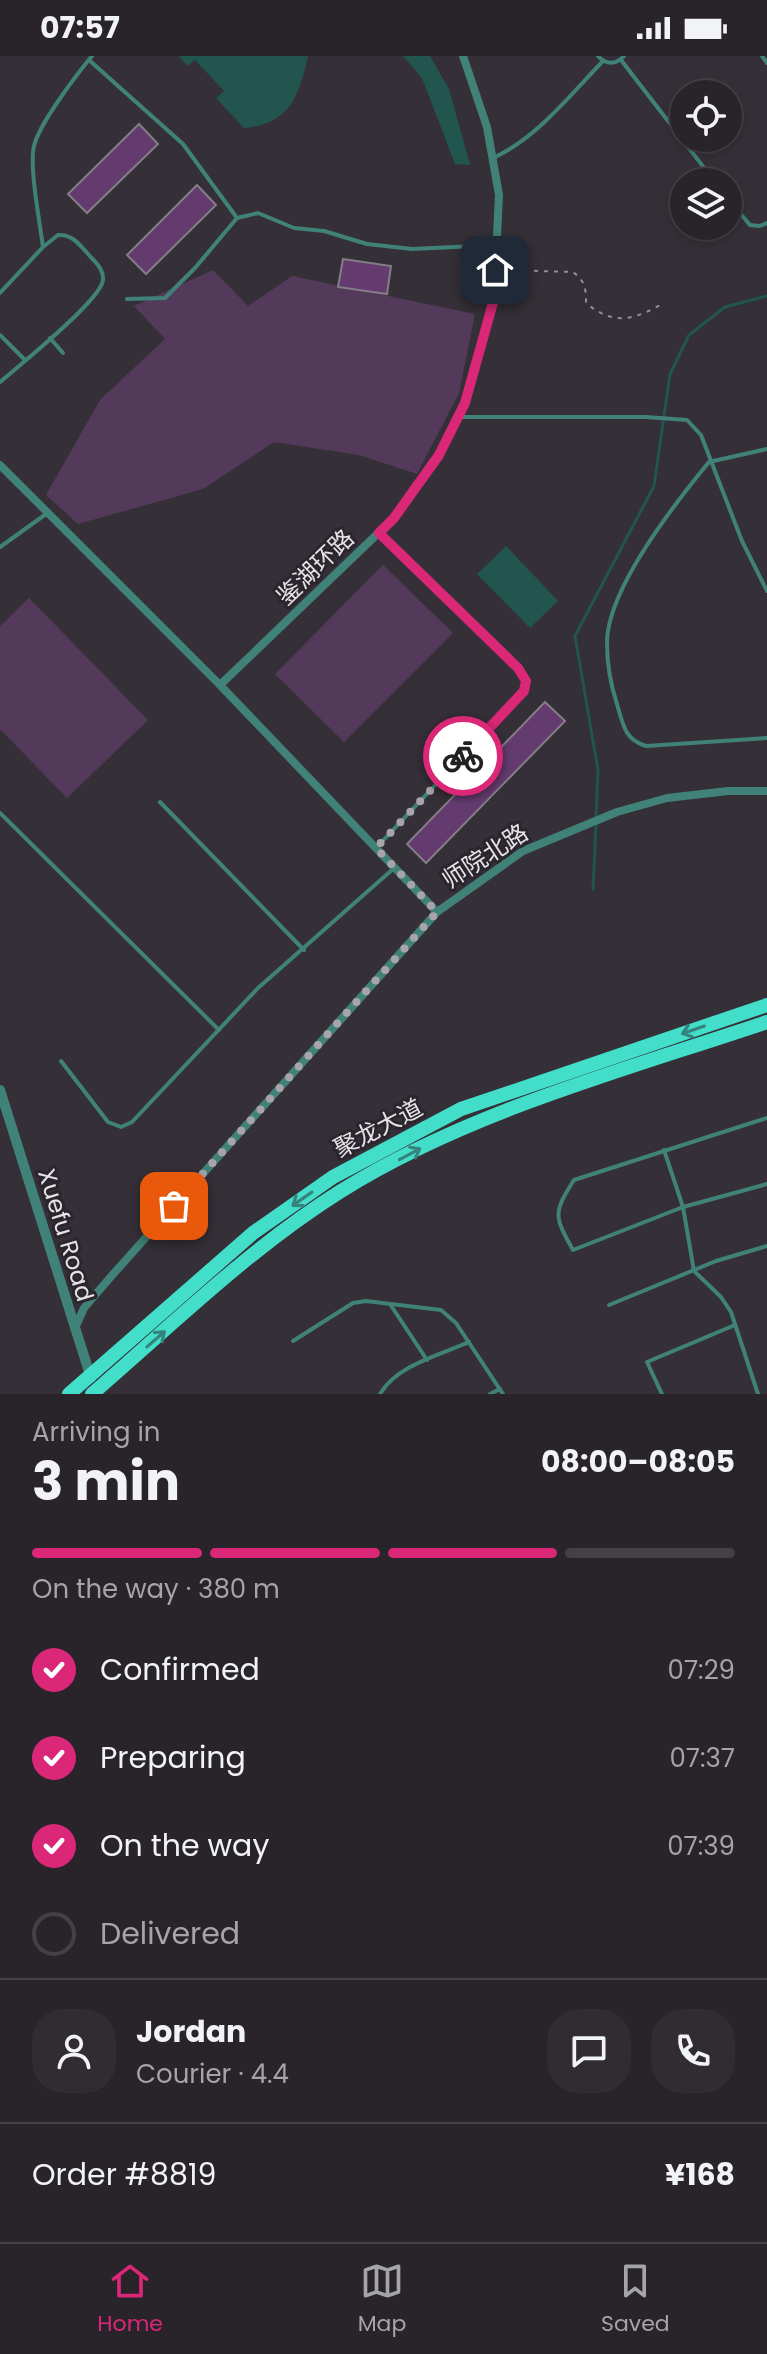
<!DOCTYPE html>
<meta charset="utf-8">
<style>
:root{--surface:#282429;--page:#302c31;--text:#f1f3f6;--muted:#a5a4a8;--line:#444146;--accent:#db2777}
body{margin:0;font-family:Poppins,"Noto Sans SC",sans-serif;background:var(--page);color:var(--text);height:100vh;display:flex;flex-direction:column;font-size:30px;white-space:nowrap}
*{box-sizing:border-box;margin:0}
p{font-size:26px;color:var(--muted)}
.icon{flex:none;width:44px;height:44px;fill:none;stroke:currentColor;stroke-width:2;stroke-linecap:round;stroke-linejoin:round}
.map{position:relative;height:1338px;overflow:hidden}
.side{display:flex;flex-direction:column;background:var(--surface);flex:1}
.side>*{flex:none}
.tools{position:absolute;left:670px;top:24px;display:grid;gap:16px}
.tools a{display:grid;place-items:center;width:72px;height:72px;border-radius:50%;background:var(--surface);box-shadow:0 4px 12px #0003,0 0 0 2px var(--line);font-size:40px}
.pin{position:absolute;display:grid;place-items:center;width:68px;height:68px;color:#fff;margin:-34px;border-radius:16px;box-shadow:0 4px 12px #0006}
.courier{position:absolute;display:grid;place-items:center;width:80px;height:80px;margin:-40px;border:6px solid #db2777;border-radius:50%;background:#fff;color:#222;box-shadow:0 2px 10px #0007}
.summary em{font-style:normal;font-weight:700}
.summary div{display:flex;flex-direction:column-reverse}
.summary{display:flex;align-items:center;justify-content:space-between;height:136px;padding:0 32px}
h1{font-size:52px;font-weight:700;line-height:60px}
.bar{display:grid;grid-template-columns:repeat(4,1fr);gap:12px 8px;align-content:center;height:96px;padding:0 32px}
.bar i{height:10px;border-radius:6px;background:var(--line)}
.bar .selected{background:var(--accent)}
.bar p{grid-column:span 4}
.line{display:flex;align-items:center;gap:20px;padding:0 32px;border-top:2px solid var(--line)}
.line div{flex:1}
.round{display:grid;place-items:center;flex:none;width:84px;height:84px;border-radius:32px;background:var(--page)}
ol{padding:0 32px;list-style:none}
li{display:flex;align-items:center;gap:24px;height:88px}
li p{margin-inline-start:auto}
li .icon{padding:8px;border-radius:50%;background:var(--accent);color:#fff;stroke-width:4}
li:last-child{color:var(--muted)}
li i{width:44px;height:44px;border:4px solid var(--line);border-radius:50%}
.status{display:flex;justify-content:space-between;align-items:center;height:56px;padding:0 40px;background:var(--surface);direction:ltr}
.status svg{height:22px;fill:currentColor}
.menu{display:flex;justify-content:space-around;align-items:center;height:112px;border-top:2px solid var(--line);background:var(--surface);font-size:22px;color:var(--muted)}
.menu a{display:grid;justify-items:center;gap:4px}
.menu .selected{color:var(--accent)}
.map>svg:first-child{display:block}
.green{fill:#533a5a}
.water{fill:#21554e}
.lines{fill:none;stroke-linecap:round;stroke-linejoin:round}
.stream{stroke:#21554e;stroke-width:3}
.building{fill:#643b6f;stroke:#837d85;stroke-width:2}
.path{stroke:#938e94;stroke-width:2;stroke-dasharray:4 6;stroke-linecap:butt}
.service{stroke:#408278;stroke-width:4}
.minor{stroke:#408278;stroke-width:8}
.tertiary{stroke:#408278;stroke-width:10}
.trunk{stroke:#42deca;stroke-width:14}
.oneway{stroke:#36827c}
.done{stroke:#a8a4a9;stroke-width:8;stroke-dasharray:0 14.4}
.route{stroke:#db2777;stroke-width:10}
.labels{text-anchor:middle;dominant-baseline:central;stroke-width:6;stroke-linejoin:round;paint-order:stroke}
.street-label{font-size:24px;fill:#e6e2e7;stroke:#2b262d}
</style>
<div class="status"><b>07:57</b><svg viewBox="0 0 49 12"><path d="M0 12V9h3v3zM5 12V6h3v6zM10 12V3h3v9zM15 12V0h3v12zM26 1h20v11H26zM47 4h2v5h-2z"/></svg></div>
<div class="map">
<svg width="767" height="1338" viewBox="0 0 767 1338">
<rect width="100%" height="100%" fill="#353037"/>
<g class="green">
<polygon points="213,214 248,250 292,220 475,258 459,337 417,418 359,399 274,386 203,433 78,468 46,439 100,344 165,283 134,250"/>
<polygon points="383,509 453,577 344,686 275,618"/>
<polygon points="29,542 148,664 67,742 0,673 0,570"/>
</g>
<g class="water">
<path d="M179,0H308C299,40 290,68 244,72L216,42L224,35L195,4L187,10Z"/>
<polygon points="403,0 430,0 449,33 470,109 455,108 422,22"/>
<polygon points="506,490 558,545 530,572 477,518"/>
</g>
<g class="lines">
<g class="stream">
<polyline points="596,761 598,714 575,580 654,430 670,318 689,279 725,251 767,240"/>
<polyline points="593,833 596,769"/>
</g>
</g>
<g class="building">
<polygon points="139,68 158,88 87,157 68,138"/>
<polygon points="197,129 216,149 146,218 127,199"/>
<polygon points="343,203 391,210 387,238 338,231"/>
<polygon points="545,646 565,665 426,807 407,788"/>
</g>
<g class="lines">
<path class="path" d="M504,214L573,216C585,225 586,232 586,247C615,271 635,263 664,247"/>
<g class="service">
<path d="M598,0C606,9 616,9 624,0"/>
<polyline points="762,0 767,7"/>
<polyline points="89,4 183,88 237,162 258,157 294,172 324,175 367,188 412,193 497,189"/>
<polyline points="621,4 715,126"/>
<path d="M493,102C537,82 570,39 603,5"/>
<polyline points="728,143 750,169 760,170 767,167"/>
<path d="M0,237L43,191C40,167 29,111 34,90C39,68 77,18 92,0"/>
<polyline points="127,243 165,242 195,212 237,162"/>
<polyline points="0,279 25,304"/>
<polyline points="50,282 63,297"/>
<path d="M0,326C19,310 101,244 103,224C104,213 95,206 88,198C79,188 72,178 58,179L43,191"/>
<polyline points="460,361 646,361 687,364 701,379 742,485 767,535"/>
<path d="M767,393L709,406C676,446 607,534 607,587C607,607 611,630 617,648C623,669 625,684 646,690L767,682"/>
<polyline points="0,491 46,458"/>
<polyline points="160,746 304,894"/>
<polyline points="0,757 219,974"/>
<polyline points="376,792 524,635 526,625 518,612 380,477"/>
<polyline points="61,1005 108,1066 121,1071 132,1066 258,932 393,813"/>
<path d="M767,1062L574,1124C553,1157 554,1160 573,1194L683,1151L767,1128"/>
<polyline points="664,1094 683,1151 694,1215 721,1241 731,1256 758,1338"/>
<polyline points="390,1248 427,1304"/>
<polyline points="609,1249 716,1205 767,1190"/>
<polyline points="293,1285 353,1247 366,1245 441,1254 456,1267 503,1338"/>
<path d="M380,1338C397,1309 440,1299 469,1286"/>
<polyline points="490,1338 500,1333"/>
<polyline points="662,1338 647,1306 735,1269"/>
</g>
<g class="minor">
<polyline points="0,409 220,629 437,856"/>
<polyline points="220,629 394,462 439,399 465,347 494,243 499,139 487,71 463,0"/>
<polyline points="75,1272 84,1252 115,1216 437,856 523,795 617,756 667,742 728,735 767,735"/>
</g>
<polyline class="tertiary" points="0,1034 91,1322"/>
<g class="trunk">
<polyline points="69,1338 253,1177 333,1121 461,1053 767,949"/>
<path d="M92,1338C173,1268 250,1192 341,1135C469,1055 625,1014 767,966"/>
</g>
</g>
<defs><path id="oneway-shaft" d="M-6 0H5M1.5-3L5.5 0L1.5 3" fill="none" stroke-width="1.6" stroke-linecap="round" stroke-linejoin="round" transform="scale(2)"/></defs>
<g class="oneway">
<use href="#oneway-shaft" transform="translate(693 974) rotate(161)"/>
<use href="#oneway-shaft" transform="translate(410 1098) rotate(-28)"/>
<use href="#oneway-shaft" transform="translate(302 1143) rotate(145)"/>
<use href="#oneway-shaft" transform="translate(156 1283) rotate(-41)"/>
</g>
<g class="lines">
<polyline class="done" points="174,1150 437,856 376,792 463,700"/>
<polyline class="route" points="463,700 524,635 526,625 518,612 379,477 394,462 439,399 465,347 494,243 495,214"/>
</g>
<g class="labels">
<g class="street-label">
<text transform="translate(315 511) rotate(-44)">鉴湖环路</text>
<text transform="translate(485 800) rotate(-33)">师院北路</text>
<text transform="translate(378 1072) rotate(-28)">聚龙大道</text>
<text transform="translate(66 1179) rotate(73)">Xuefu Road</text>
</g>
</g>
</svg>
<div class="tools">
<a><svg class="icon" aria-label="locate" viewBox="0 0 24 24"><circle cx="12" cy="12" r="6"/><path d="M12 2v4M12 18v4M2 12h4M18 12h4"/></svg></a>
<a><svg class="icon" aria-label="layers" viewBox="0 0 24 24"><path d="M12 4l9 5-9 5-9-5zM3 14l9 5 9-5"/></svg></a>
</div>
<div class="pin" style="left:174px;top:1150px;background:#ea580c"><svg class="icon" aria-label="bag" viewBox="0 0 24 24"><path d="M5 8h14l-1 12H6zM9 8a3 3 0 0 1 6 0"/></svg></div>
<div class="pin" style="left:495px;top:214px;background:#1f2937"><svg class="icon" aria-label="home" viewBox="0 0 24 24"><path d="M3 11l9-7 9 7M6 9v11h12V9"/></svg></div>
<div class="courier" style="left:463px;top:700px"><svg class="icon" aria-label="bike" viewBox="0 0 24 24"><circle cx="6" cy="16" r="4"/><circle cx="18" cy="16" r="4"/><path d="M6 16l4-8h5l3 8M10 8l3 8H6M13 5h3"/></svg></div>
</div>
<section class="side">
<div class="summary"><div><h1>3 min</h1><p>Arriving in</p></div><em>08:00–08:05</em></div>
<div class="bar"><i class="selected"></i><i class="selected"></i><i class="selected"></i><i></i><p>On the way · 380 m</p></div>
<ol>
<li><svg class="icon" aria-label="check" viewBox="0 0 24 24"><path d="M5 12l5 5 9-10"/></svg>Confirmed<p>07:29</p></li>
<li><svg class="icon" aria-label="check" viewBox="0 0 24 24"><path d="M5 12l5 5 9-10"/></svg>Preparing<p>07:37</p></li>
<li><svg class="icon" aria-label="check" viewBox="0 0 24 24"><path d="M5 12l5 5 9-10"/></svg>On the way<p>07:39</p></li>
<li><i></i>Delivered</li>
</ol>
<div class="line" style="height:144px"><a class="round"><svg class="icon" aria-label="person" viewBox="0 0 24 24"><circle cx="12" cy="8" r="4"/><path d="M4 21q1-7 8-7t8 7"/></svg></a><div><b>Jordan</b><p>Courier · 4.4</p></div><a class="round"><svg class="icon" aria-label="chat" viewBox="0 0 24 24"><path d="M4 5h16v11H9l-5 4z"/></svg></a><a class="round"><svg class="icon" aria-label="phone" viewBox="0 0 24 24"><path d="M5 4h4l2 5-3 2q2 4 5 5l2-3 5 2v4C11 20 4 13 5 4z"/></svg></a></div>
<div class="line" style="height:104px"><div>Order #8819</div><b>¥168</b></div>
</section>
<nav class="menu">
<a class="selected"><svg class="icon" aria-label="home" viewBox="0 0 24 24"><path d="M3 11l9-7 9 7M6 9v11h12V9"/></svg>Home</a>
<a><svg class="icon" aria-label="map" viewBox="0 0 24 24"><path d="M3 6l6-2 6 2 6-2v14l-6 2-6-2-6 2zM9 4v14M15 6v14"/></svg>Map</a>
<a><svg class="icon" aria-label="saved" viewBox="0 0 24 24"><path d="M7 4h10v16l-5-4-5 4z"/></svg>Saved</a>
</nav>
